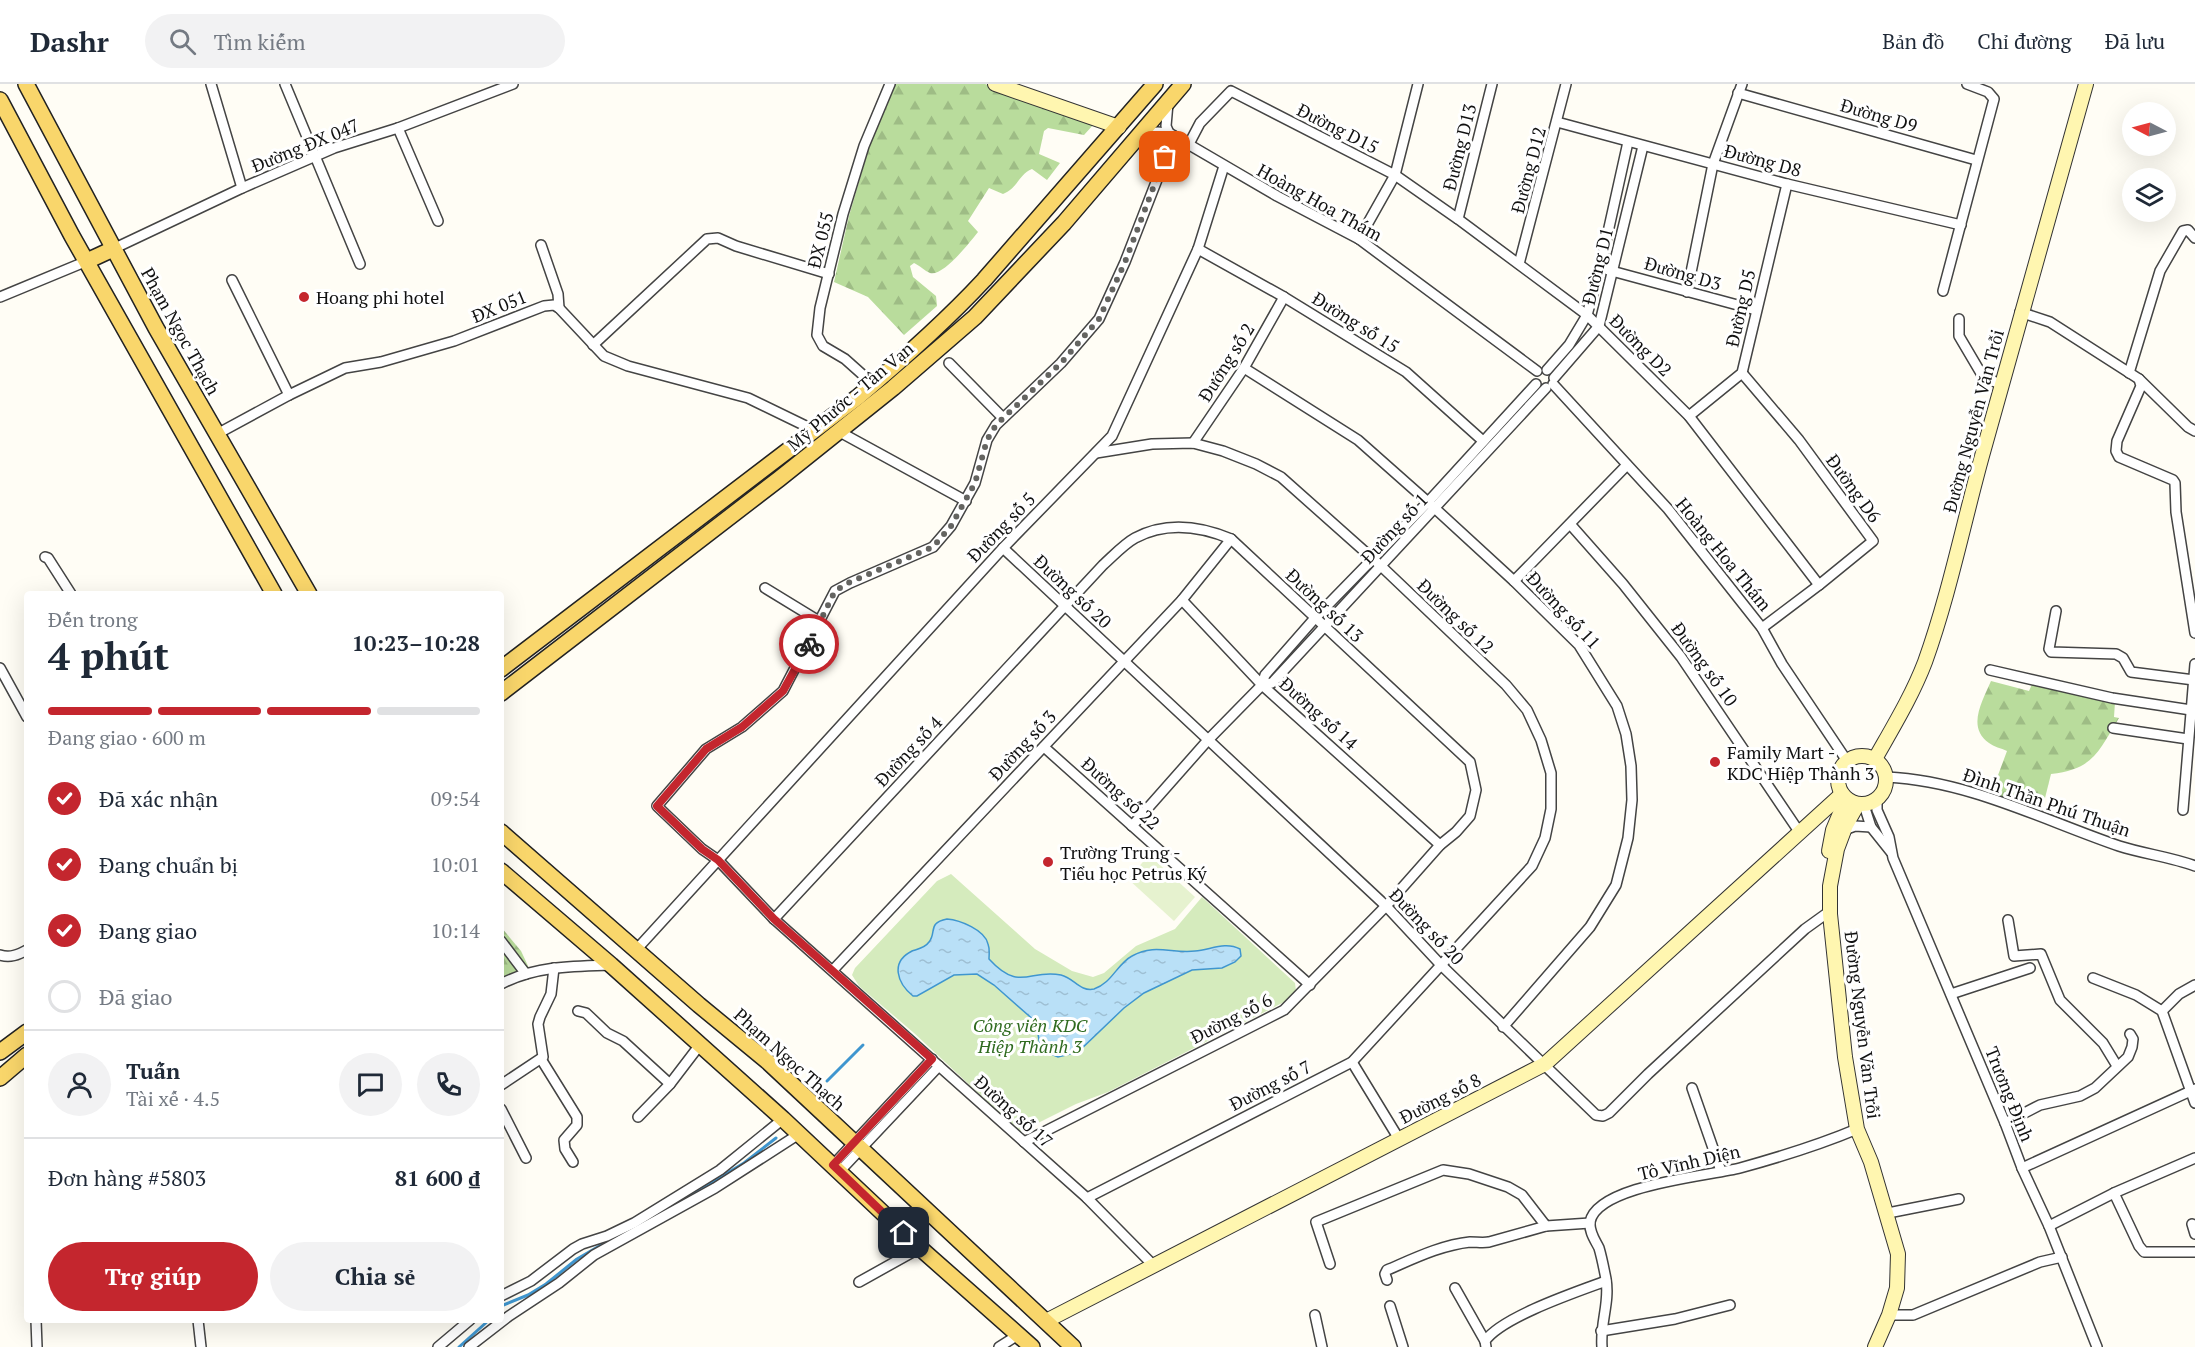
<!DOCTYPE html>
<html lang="vi">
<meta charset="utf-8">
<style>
:root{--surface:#fff;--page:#f2f2f3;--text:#1f2937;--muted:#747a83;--line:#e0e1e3;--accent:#c4262e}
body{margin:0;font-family:"PT Serif",serif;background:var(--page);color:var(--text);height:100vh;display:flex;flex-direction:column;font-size:22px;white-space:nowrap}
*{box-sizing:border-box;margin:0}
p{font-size:20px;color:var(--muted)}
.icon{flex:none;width:33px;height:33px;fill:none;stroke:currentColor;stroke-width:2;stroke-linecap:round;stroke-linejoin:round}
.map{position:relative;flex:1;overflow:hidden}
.sheet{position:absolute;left:24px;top:507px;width:480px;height:732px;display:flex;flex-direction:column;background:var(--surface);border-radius:6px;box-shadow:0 6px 24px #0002}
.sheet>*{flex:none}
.needle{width:39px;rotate:276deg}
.tools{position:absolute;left:2122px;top:18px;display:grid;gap:12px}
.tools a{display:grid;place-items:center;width:54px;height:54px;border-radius:50%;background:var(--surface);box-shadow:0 6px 24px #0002;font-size:30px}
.pin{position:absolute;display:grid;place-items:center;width:51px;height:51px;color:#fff;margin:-26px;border-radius:12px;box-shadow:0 3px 9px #0006}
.courier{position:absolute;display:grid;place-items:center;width:60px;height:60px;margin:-30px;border:4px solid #c4262e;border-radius:50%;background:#fff;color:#222;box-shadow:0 2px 8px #0007}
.headline em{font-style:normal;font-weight:800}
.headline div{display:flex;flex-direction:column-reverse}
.headline{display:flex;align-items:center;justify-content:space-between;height:102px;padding:0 24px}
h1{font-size:39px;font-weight:800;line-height:45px}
.bar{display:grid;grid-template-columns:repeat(4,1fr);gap:9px 6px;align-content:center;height:72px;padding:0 24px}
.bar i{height:8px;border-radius:4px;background:var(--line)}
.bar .selected{background:var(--accent)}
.bar p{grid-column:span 4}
.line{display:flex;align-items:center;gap:15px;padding:0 24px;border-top:2px solid var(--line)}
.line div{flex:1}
.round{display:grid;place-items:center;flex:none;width:63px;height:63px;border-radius:32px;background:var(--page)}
ol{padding:0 24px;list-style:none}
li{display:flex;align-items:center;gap:18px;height:66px}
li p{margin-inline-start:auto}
li .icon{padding:6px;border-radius:50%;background:var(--accent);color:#fff;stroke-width:4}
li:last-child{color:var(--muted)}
li i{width:33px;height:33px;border:3px solid var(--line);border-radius:50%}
.cta{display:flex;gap:12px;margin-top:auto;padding:12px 24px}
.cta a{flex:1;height:69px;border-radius:36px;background:var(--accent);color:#fff;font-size:24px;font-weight:800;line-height:69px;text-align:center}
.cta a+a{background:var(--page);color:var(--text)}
header{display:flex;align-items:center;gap:36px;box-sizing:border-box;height:84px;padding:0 30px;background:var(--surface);border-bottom:2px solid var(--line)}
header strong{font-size:28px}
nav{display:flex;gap:33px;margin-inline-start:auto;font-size:21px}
.search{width:420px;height:54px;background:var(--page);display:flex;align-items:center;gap:15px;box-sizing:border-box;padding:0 21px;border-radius:33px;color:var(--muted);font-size:22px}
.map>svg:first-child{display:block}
.forest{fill:url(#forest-firs)}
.park{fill:#d5ebbd}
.pitch{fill:#e6f2cf}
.water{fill:url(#water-ripples);stroke:#3f96cf;stroke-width:1.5}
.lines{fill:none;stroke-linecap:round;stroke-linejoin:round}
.stream{stroke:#3f96cf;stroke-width:3}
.street-casing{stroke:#444;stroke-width:12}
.secondary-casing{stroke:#333;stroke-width:16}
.primary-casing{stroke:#222;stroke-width:18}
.street{stroke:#fff;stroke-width:9}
.secondary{stroke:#fff6b0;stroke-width:14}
.primary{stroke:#f9d66b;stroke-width:15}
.done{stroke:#646461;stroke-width:6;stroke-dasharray:0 10.8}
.route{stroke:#c4262e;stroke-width:8}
.poi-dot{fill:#c4262e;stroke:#fff;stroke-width:2}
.labels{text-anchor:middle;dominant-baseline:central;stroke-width:6;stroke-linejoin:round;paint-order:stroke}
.street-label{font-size:18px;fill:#111;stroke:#fff}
.poi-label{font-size:18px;fill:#111;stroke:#fff;text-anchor:start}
.park-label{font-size:18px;font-style:italic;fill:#2f6b1f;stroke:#fff}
</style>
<header>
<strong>Dashr</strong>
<div class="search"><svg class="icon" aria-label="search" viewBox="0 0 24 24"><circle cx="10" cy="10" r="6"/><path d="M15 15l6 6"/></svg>Tìm kiếm</div>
<nav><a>Bản đồ</a><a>Chỉ đường</a><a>Đã lưu</a></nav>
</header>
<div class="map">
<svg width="2195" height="1263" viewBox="0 0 2195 1263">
<defs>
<pattern id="forest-firs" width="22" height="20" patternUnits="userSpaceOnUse" patternTransform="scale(1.5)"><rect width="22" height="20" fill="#b9dc9c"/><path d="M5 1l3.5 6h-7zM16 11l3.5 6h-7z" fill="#9ebc85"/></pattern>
<pattern id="water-ripples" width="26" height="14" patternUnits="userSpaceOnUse" patternTransform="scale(1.5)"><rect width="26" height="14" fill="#b9e0f7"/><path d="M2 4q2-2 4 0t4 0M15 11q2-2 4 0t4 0" fill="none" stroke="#9ebfd3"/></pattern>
</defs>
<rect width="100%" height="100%" fill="#fffdf5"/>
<g class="forest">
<path d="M894,0H985L1093,37V41L1084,51L1048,44L1044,47L1039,70L1060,79L1047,96L1032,85C1019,90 1018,104 1003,110L989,104L968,137L978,148C970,158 943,193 930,189C925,187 919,181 914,179L910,182L913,193L936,212L937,222L904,251L868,213L834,198L849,132L869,64Z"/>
<path d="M1991,597L2029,607L2033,598L2115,618L2114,633L2119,634C2098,668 2094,685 2051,690L2042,726L1991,710L2007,667C2001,664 1994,663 1989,659C1966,643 1983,616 1991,597Z"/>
<polygon points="501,843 521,867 529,884 501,895"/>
</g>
<polygon class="park" points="951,790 1035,865 1072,887 1093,893 1104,889 1136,862 1175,845 1202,813 1295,899 1296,907 1284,918 1108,1008 1076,1020 1020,1048 914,949 859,902 852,891 855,884 937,797"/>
<polygon class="pitch" points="1149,771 1195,813 1174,837 1128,795"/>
<path class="water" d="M947,835C960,836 985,846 988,860C990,865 989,871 989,875C1020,909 1030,884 1061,891C1074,894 1080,908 1094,905C1112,899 1117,880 1132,872C1155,859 1172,870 1195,867C1210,866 1225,857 1240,865L1241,872L1235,878L1222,884L1192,886L1144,909L1124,924L1078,968L1058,973L1043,967L1040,962L1036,938L994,901L977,890L954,891L917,912H913C897,899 890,878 912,867C918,865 925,864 929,858C937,848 927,839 947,835Z"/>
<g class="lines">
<g class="stream">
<polyline points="827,997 863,961"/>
<polyline points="659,1130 744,1079 776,1054"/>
<polyline points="501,1222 528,1211 546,1200 577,1175 601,1161 602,1156"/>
<polyline points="459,1263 489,1236"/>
</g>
<defs>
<g id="street">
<polyline points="211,0 242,104"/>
<polyline points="285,0 360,180"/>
<polyline points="1738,9 1976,76"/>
<polyline points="1168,19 1166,42 1169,49"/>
<polyline points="1557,38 1787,100 1961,141"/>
<polyline points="398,44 438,137"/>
<polyline points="1141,53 1157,48 1169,49 1277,112 1359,155 1537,287"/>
<polyline points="1189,60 1200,39 1231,7 1395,91 1458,135 1587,231 1689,332 1819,501"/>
<polyline points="1458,135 1492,0"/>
<polyline points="1359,155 1395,91 1418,0"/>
<polyline points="541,161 558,210 559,224"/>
<polyline points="113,165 242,104 334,64 398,44 513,0"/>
<polyline points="1198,165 1284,213 1406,288 1483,357"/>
<polyline points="1519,180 1566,0"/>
<polyline points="1608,186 1756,226"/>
<polyline points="232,196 289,311"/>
<polyline points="1943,207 1994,15 1988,8 1967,0"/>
<polyline points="1687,208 1713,80 1742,0"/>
<polyline points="0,213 87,177"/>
<polyline points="2020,228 2050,238 2139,295 2188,343 2195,347"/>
<polyline points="1959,235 1959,252 1982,291 2001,301"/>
<polyline points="593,261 707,155 718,154 736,162 829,190"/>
<polyline points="949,279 1003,334"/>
<polyline points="1244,284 1358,356 1428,418 1514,497 1579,561 1617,622 1626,650 1631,682 1632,716 1628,754 1616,801 1590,843 1503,943"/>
<polyline points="1547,286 1569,261 1587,231 1600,184 1628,58"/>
<polyline points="1742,289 1799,356 1873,457 1819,501 1762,544"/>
<polyline points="2129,289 2160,187 2183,147 2188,146 2195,154"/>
<polyline points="1554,294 1599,242 1643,62"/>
<polyline points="2139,295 2141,302 2117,357 2116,367 2119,373 2173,396 2175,399 2176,428 2195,549"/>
<polyline points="873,300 845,275 823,262 817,251 820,224 843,130 864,62 890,0"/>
<polyline points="1553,300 1668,425 1762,544 1782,580 1847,677"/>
<polyline points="1689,332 1742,289 1787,100"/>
<polyline points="838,347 966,417"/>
<polyline points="217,350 289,311 345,284 381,278 454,257 544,222 554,221 559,224 604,272 628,282 748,314 814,346"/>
<polyline points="1193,359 1244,284 1284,213"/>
<polyline points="1570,440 1623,500 1681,573 1800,749"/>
<polyline points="1003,464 1386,822 1440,880 1596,1031 1603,1032 1609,1029 1648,990 1805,845 1830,827"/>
<polyline points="45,473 48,474 71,510"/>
<polyline points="1514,497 1627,381"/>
<polyline points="765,504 819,537"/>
<polyline points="1182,516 1262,601 1440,761"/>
<polyline points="2056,527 2049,565 2051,568 2116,570 2123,574 2131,588 2194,596"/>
<polyline points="0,584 27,633"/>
<polyline points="1990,586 2112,614 2191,626"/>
<polyline points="1262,601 1272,599 1546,304"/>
<polyline points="2113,644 2188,655"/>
<polyline points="1044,663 1310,901"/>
<path d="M1887,693C1969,697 2043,736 2119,762C2144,770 2171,773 2195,782"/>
<polyline points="1877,716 1877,726 1889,753 1893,774 2005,1039 2022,1084 2049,1142 2097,1263"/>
<polyline points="1864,721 1871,743 1891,768"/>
<polyline points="2183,726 2195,580"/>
<polyline points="1132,742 1208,656 1262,601 1265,591 1315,534 1428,418 1536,300"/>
<polyline points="1844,746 1855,742 1871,743"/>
<path d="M774,835L1103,481C1113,472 1124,460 1135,454C1167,437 1200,442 1231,455L1470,678L1476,706L1470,732L1456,748L1440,761L1386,822L1284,926L1024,1058"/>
<polyline points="2008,836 2014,872 2041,870 2060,916 2103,959 2117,982"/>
<polyline points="501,857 526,890"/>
<polyline points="636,866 1003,464 1112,352 1198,165 1224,82"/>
<path d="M0,871C10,874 18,871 27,866"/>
<polyline points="833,886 1182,516 1231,455"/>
<polyline points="2093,894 2136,911 2162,927 2195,1019"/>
<path d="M501,900C535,882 574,882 611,881"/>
<polyline points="1951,910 2030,884"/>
<polyline points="578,927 586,929 607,949 623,957 670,1000"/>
<polyline points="2162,927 2179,910 2195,901"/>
<polyline points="541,975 577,1033 577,1041 564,1056 565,1065 573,1078"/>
<polyline points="1352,978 1399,1055"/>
<polyline points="501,1001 543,973 538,940 540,933 551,910 554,884"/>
<polyline points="1692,1004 1721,1087"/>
<polyline points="501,1025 526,1074"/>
<polyline points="638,1033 670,1000 699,962"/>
<polyline points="2005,1039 2040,1021 2080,1012 2095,1004 2128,973 2132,963 2133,955 2130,950"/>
<polyline points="833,1081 932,975"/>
<polyline points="2022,1084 2195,1005"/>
<polyline points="840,1087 939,982"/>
<polyline points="2114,1109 2139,1162 2144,1168 2195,1168"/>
<polyline points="1087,1114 1352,978 1532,782 1545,754 1551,725 1551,689 1541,656 1527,626 1506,601 1381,482 1281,393 1256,380 1223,367 1193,359 1152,360 1096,369"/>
<polyline points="1888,1129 1959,1115"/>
<polyline points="2192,1140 2195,1150"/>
<polyline points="2049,1142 2114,1109 2195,1074"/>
<polyline points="1330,1180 1316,1138 1443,1086 1469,1090 1508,1103 1522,1111 1546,1142 1590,1139"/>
<polyline points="1154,1182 1087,1114 774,835 718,776 702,765 657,722 706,665 742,643 783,607 835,507 850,499 933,463 951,442 975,399 987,356 996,341 1061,279 1099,235 1125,178 1174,52"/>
<path d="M1387,1196L1385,1190L1387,1186C1413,1175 1441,1161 1470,1158C1477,1158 1483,1159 1489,1158L1546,1142"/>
<polyline points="859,1198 920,1164"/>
<polyline points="1455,1204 1485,1257"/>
<polyline points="501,1212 531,1197 573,1165 582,1160 607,1152 634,1139 720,1086 783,1035"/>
<polyline points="1390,1222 1403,1263"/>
<polyline points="1315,1231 1322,1263"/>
<polyline points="1889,1231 1913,1231 2040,1178 2062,1173"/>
<polyline points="36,1236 37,1263"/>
<polyline points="198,1236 201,1263"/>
<polyline points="1601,1247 1675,1235 1730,1221"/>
<polyline points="438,1263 470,1236"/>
<polyline points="469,1263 509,1232 559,1199 594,1171 715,1104 799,1050"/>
<polyline points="999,1263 1018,1251"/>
<path d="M1486,1263L1485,1257C1502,1233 1576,1208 1606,1197"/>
<path d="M1602,1263C1600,1238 1610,1219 1606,1195C1604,1185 1602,1174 1599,1164C1595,1156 1589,1148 1590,1138C1597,1101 1709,1092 1740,1084C1780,1073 1819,1061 1857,1045"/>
</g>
<g id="secondary">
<polyline points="995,0 1119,43"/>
<circle cx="1862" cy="696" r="24"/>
<path d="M1875,675C1893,643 1912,612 1925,578C1949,511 1963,441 1982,372C2016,248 2051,124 2086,0"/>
<polyline points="1858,720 1846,741 1837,765 1830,802 1830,830 1845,973 1857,1045 1871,1078 1898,1170 1897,1204 1889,1231 1875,1263"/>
<polyline points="1829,767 1833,746 1846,715"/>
<polyline points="1046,1237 1545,980 1842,710"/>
</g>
<g id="primary">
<polyline points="26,0 156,244 309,510"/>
<polyline points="0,16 72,152 274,510"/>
<polyline points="87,177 113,165"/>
<path d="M501,585L858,313C902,276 945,238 984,196L1155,0"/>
<polyline points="501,609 779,395 893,304 975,233 1064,139 1183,0"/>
<polyline points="501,748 699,921 767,977 1073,1263"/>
<polyline points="501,787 611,881 783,1035 920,1164 1032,1263"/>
<polyline points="0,968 27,948"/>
<polyline points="0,994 27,971"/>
</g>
</defs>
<use href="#street" class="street-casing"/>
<use href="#secondary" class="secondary-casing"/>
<use href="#primary" class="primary-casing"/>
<use href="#street" class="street"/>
<use href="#secondary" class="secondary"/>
<use href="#primary" class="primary"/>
</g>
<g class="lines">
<polyline class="done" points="809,560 835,507 850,498 933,463 951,442 975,399 987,356 996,341 1061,279 1099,235 1125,178 1165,73"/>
<polyline class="route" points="809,560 783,607 742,643 706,665 657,722 702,765 718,776 774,835 932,975 833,1081 904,1149"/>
</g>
<g class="poi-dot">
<circle cx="304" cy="213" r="6"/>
<circle cx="1715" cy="678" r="6"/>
<circle cx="1048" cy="778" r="6"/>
</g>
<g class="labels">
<g class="street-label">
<text transform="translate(1879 31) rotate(16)">Đường D9</text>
<text transform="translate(1338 44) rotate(27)">Đường D15</text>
<text transform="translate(305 61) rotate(-22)">Đường ĐX 047</text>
<text transform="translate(1459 63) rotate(-76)">Đường D13</text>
<text transform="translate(1763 76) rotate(15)">Đường D8</text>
<text transform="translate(1528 86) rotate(-75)">Đường D12</text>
<text transform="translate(1320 118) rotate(29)">Hoàng Hoa Thám</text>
<text transform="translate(820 156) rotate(-76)">ĐX 055</text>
<text transform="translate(1597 182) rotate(-76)">Đường D1</text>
<text transform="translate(1683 189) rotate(16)">Đường D3</text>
<text transform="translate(499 222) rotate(-22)">ĐX 051</text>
<text transform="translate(1740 224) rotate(-77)">Đường D5</text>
<text transform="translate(1356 238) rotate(32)">Đường số 15</text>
<text transform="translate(181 247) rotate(61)">Phạm Ngọc Thạch</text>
<text transform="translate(1641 261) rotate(45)">Đường D2</text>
<text transform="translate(1226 278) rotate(-58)">Đướng số 2</text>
<text transform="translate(850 312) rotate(-40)">Mỹ Phước - Tân Vạn</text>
<text transform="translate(1973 337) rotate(-75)">Đường Nguyễn Văn Trỗi</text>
<text transform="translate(1854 404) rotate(54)">Đường D6</text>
<text transform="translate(1001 443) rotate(-46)">Đường số 5</text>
<text transform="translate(1394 444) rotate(-47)">Đường số 1</text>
<text transform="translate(1724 470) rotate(51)">Hoàng Hoa Thám</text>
<text transform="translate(1073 507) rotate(43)">Đường số 20</text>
<text transform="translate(1325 521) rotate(43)">Đường số 13</text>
<text transform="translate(1564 526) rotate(47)">Đường số 11</text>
<text transform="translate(1456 532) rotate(44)">Đường số 12</text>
<text transform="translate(1705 580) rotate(54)">Đường số 10</text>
<text transform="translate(1319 629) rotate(42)">Đường số 14</text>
<text transform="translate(1022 661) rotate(-47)">Đường số 3</text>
<text transform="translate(908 667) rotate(-47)">Đường số 4</text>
<text transform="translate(1121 709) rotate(42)">Đường số 22</text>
<text transform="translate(2047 718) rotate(19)">Đình Thần Phú Thuận</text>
<text transform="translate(1427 842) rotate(46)">Đường số 20</text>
<text transform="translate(1231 934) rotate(-27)">Đường số 6</text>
<text transform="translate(1863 941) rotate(83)">Đường Nguyễn Văn Trỗi</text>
<text transform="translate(790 975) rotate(42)">Phạm Ngọc Thạch</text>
<text transform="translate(1270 1001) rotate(-27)">Đường số 7</text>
<text transform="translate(2010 1010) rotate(68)">Trương Định</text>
<text transform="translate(1440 1014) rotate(-27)">Đường số 8</text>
<text transform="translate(1014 1027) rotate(42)">Đường số 17</text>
<text transform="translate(1689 1078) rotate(-13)">Tô Vĩnh Diện</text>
</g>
<g class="poi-label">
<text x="316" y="213">Hoang phi hotel</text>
<text x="1727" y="668">Family Mart -<tspan x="1727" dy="21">KDC Hiệp Thành 3</tspan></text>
<text x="1060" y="768">Trường Trung -<tspan x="1060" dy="21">Tiểu học Petrus Ký</tspan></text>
</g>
<g class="park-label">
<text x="1030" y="941">Công viên KDC<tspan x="1030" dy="21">Hiệp Thành 3</tspan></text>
</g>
</g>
</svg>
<div class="tools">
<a><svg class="needle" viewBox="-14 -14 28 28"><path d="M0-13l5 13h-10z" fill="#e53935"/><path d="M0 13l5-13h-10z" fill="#747a83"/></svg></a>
<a><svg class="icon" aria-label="layers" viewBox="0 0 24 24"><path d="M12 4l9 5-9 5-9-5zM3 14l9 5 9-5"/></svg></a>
</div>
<div class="pin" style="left:1165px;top:73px;background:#ea580c"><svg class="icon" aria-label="bag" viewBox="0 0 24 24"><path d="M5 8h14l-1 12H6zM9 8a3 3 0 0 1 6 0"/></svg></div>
<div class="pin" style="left:904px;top:1149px;background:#1f2937"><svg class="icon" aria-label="home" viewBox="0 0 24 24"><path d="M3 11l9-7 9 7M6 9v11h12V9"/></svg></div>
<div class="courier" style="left:809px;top:560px"><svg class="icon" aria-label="bike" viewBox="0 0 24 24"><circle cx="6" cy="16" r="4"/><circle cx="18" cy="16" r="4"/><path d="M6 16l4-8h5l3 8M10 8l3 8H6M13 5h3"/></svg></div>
<section class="sheet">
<div class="headline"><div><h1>4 phút</h1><p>Đến trong</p></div><em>10:23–10:28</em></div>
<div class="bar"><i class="selected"></i><i class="selected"></i><i class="selected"></i><i></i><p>Đang giao · 600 m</p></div>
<ol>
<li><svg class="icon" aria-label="check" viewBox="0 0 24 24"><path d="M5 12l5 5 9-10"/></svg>Đã xác nhận<p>09:54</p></li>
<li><svg class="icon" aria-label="check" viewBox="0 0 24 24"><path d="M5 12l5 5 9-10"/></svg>Đang chuẩn bị<p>10:01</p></li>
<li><svg class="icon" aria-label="check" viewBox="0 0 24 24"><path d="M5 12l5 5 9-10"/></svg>Đang giao<p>10:14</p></li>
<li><i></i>Đã giao</li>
</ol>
<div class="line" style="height:108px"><a class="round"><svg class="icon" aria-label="person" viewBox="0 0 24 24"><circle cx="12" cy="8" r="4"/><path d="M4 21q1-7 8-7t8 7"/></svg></a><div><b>Tuấn</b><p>Tài xế · 4.5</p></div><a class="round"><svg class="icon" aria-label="chat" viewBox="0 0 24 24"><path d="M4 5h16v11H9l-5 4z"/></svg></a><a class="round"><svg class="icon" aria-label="phone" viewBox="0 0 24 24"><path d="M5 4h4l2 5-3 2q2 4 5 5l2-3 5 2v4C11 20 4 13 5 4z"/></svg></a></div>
<div class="line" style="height:78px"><div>Đơn hàng #5803</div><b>81 600 ₫</b></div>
<div class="cta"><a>Trợ giúp</a><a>Chia sẻ</a></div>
</section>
</div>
